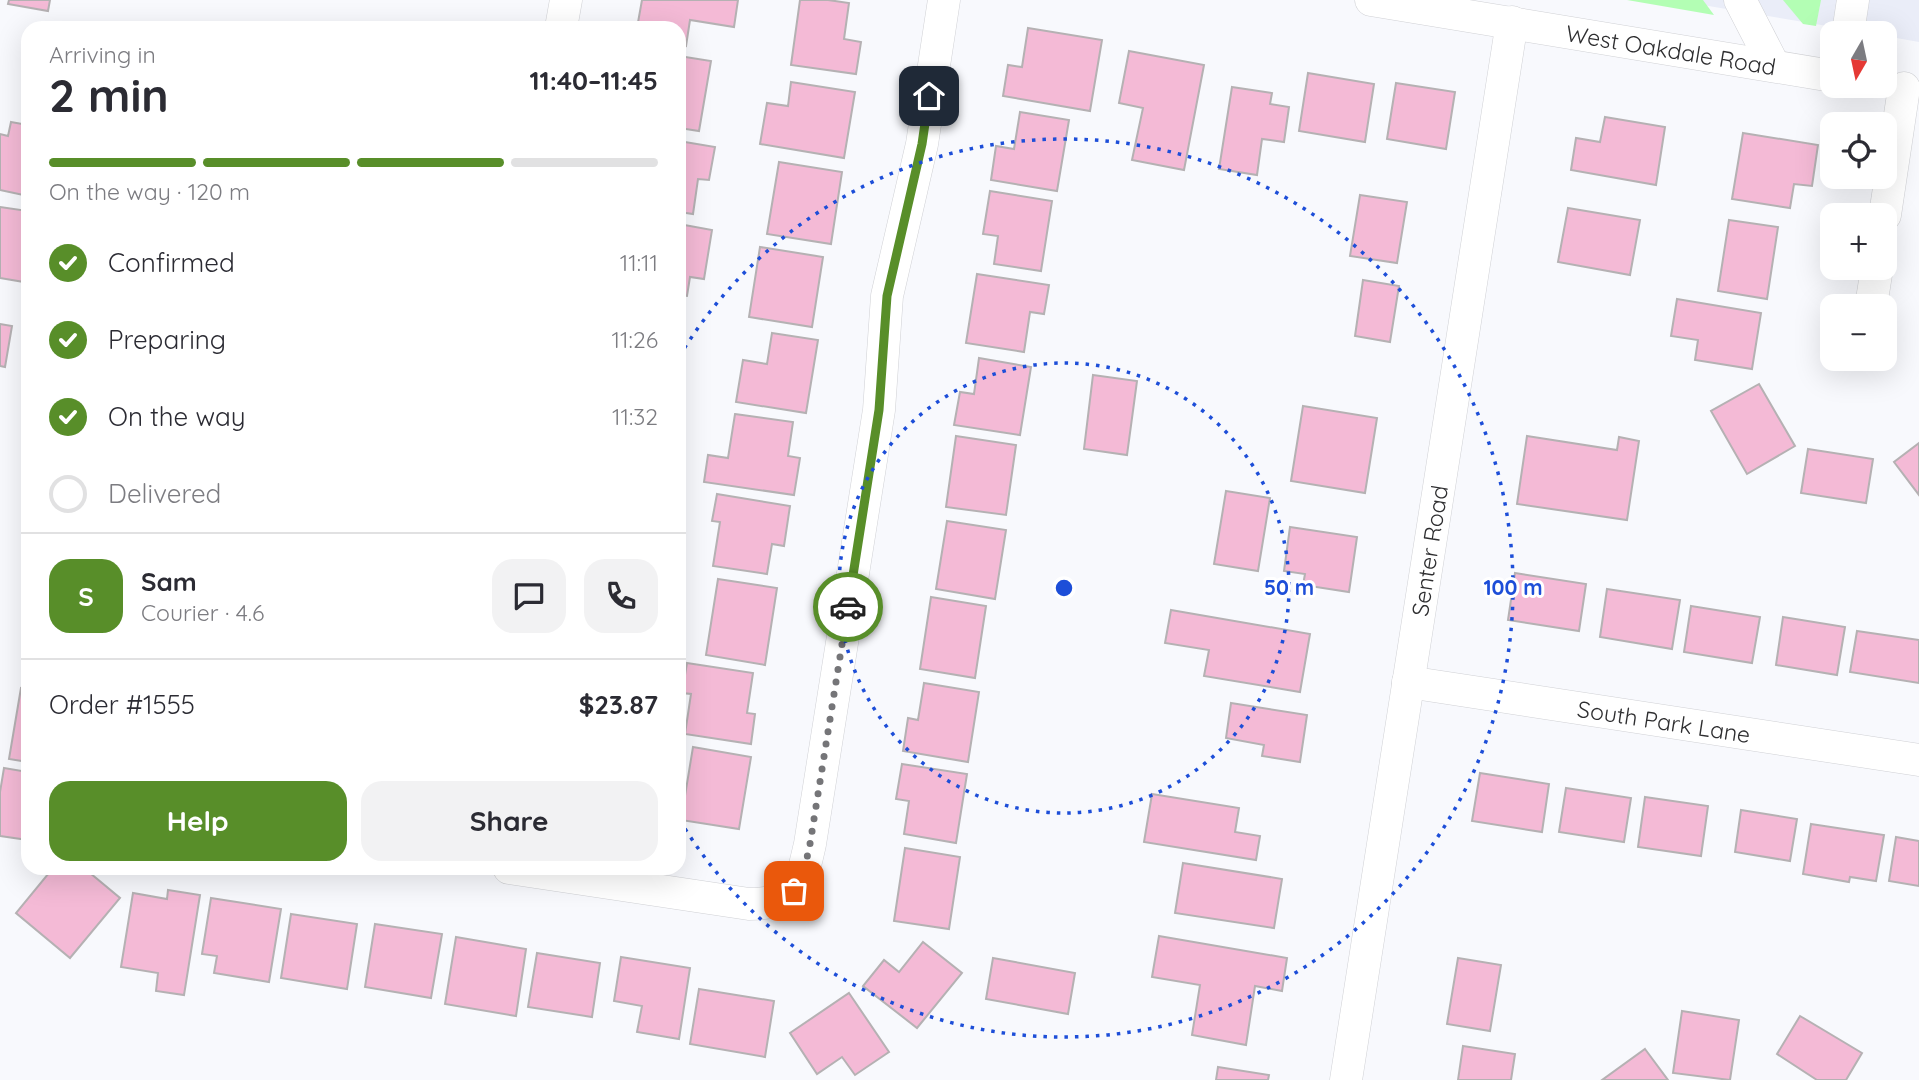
<!DOCTYPE html>
<meta charset="utf-8">
<style>
:root{--surface:#fff;--page:#f2f2f3;--text:#2b2b33;--muted:#7c7c81;--line:#e1e1e2;--accent:#588e29}
body{margin:0;font-family:Quicksand,sans-serif;background:var(--page);color:var(--text);height:100vh;display:flex;flex-direction:column;font-size:26px;white-space:nowrap}
*{box-sizing:border-box;margin:0}
p{font-size:23px;color:var(--muted)}
.icon{flex:none;width:38px;height:38px;fill:none;stroke:currentColor;stroke-width:2;stroke-linecap:round;stroke-linejoin:round}
.map{position:relative;flex:1;overflow:hidden}
.sheet{position:absolute;left:21px;top:21px;width:665px;height:854px;display:flex;flex-direction:column;background:var(--surface);border-radius:21px;box-shadow:0 7px 28px #0002}
.sheet>*{flex:none}
.needle{width:46px;rotate:189deg}
.controls{position:absolute;left:1820px;top:21px;display:grid;gap:14px}
.controls a{display:grid;place-items:center;width:77px;height:77px;border-radius:14px;background:var(--surface);box-shadow:0 7px 28px #0002;font-size:35px}
.pin{position:absolute;display:grid;place-items:center;width:60px;height:60px;color:#fff;margin:-30px;border-radius:14px;box-shadow:0 4px 10px #0006}
.courier{position:absolute;display:grid;place-items:center;width:70px;height:70px;margin:-35px;border:5px solid #588e29;border-radius:50%;background:#fff;color:#222;box-shadow:0 2px 9px #0007}
.summary em{font-style:normal;font-weight:700}
.summary div{display:flex;flex-direction:column-reverse}
.summary{display:flex;align-items:center;justify-content:space-between;height:119px;padding:0 28px}
h1{font-size:46px;font-weight:700;line-height:52px}
.bar{display:grid;grid-template-columns:repeat(4,1fr);gap:10px 7px;align-content:center;height:84px;padding:0 28px}
.bar i{height:9px;border-radius:5px;background:var(--line)}
.bar .selected{background:var(--accent)}
.bar p{grid-column:span 4}
.line{display:flex;align-items:center;gap:18px;padding:0 28px;border-top:2px solid var(--line)}
.line div{flex:1}
.round{display:grid;place-items:center;flex:none;width:74px;height:74px;border-radius:21px;background:var(--page)}
ol{padding:0 28px;list-style:none}
li{display:flex;align-items:center;gap:21px;height:77px}
li p{margin-inline-start:auto}
li .icon{padding:7px;border-radius:50%;background:var(--accent);color:#fff;stroke-width:4}
li:last-child{color:var(--muted)}
li i{width:38px;height:38px;border:4px solid var(--line);border-radius:50%}
.cta{display:flex;gap:14px;margin-top:auto;padding:14px 28px}
.cta a{flex:1;height:80px;border-radius:21px;background:var(--accent);color:#fff;font-size:28px;font-weight:700;line-height:80px;text-align:center}
.cta a+a{background:var(--page);color:var(--text)}
.map>svg:first-child{display:block}
.built{fill:#eaedf8}
.green{fill:#b3feb4}
.building{fill:#f4bad6;stroke:#b5b1b3;stroke-width:2}
.lines{fill:none;stroke-linecap:round;stroke-linejoin:round}
.minor-casing{stroke:#d0d1d5;stroke-width:33}
.minor{stroke:#fff;stroke-width:32}
.done{stroke:#757578;stroke-width:7;stroke-dasharray:0 12.6}
.route{stroke:#588e29;stroke-width:9}
.ring{fill:none;stroke:#1d4ed8;stroke-width:3.5;stroke-dasharray:3.5 7}
.labels{text-anchor:middle;dominant-baseline:central;stroke-width:6;stroke-linejoin:round;paint-order:stroke}
.street-label{font-size:23px;fill:#2e2e30;stroke:#fff}
.centre{fill:#1d4ed8;stroke:#fff;stroke-width:3.5}
.ring-label{font-size:21px;text-anchor:middle;font-weight:bold;fill:#1d4ed8;stroke:#fff;stroke-width:6;stroke-linejoin:round;paint-order:stroke}
</style>
<div class="map">
<svg width="1919" height="1080" viewBox="0 0 1919 1080">
<rect width="100%" height="100%" fill="#f8f9fd"/>
<polygon class="built" points="1673,0 1919,0 1919,42 1885,36 1885,33 1869,33"/>
<g class="green">
<polygon points="1627,0 1703,0 1714,15"/>
<polygon points="1783,0 1821,0 1816,26 1803,24"/>
</g>
<g class="building">
<polygon points="9,0 50,0 48,11 8,4"/>
<polygon points="642,0 738,0 734,27 690,20 686,46 679,45 679,28 637,28"/>
<polygon points="800,0 828,0 849,3 844,39 861,42 856,74 791,65"/>
<polygon points="1028,28 1102,40 1090,111 1003,96 1008,65 1022,67"/>
<polygon points="1129,51 1204,65 1184,170 1132,160 1143,108 1119,103"/>
<polygon points="679,56 711,61 699,131 679,128"/>
<polygon points="1308,73 1374,84 1365,142 1299,131"/>
<polygon points="791,82 855,92 844,158 760,144 767,103 788,106"/>
<polygon points="1396,83 1455,92 1446,149 1387,139"/>
<polygon points="1232,87 1272,93 1270,104 1289,107 1284,142 1262,139 1257,175 1219,169"/>
<polygon points="1020,112 1069,120 1057,191 991,180 996,146 1014,149"/>
<polygon points="1605,117 1665,127 1656,185 1571,170 1576,138 1600,142"/>
<polygon points="11,122 28,125 28,196 0,190 0,134 8,136"/>
<polygon points="1743,133 1818,145 1812,186 1794,184 1790,208 1732,199"/>
<polygon points="679,141 715,147 709,180 698,179 693,214 679,212"/>
<polygon points="779,162 842,172 831,244 767,234"/>
<polygon points="990,191 1052,201 1041,271 994,264 998,236 983,234"/>
<polygon points="1360,195 1407,202 1397,263 1350,256"/>
<polygon points="0,207 28,211 28,260 24,282 0,278"/>
<polygon points="1568,208 1640,220 1630,275 1558,262"/>
<polygon points="1729,220 1778,227 1767,299 1718,291"/>
<polygon points="679,224 712,230 704,279 690,277 687,296 679,295"/>
<polygon points="760,247 823,257 812,327 749,317"/>
<polygon points="977,274 1049,285 1044,314 1030,312 1024,352 966,343"/>
<polygon points="1363,280 1399,286 1390,342 1355,336"/>
<polygon points="1677,299 1761,313 1752,369 1695,360 1698,340 1671,336"/>
<polygon points="0,324 12,326 5,367 0,366"/>
<polygon points="772,333 818,340 806,413 736,402 743,360 767,364"/>
<polygon points="979,358 1031,367 1020,435 954,425 960,392 974,394"/>
<polygon points="1093,375 1137,381 1127,455 1084,449"/>
<polygon points="1759,384 1795,446 1747,474 1711,411"/>
<polygon points="1303,406 1377,418 1365,493 1291,481"/>
<polygon points="735,414 793,422 788,456 800,458 794,495 704,482 708,455 728,458"/>
<polygon points="956,436 1016,445 1006,515 946,507"/>
<polygon points="1527,436 1617,450 1619,437 1639,441 1627,520 1517,504"/>
<polygon points="1919,443 1919,495 1894,462"/>
<polygon points="1808,449 1873,459 1866,503 1801,493"/>
<polygon points="1226,491 1270,498 1258,571 1214,564"/>
<polygon points="717,494 790,506 784,546 772,544 767,574 713,566 720,522 712,521"/>
<polygon points="947,521 1006,530 995,599 936,589"/>
<polygon points="1290,527 1357,537 1349,592 1303,585 1305,574 1284,571"/>
<polygon points="1515,573 1586,584 1579,631 1508,620"/>
<polygon points="718,579 777,588 765,665 706,655"/>
<polygon points="1607,589 1680,600 1672,649 1600,637"/>
<polygon points="931,597 986,606 975,678 920,669"/>
<polygon points="1691,606 1760,617 1752,663 1684,652"/>
<polygon points="1171,610 1310,634 1300,692 1204,676 1209,650 1165,643"/>
<polygon points="1783,617 1845,627 1837,675 1776,665"/>
<polygon points="1857,631 1919,640 1919,683 1850,672"/>
<polygon points="687,663 753,673 747,713 755,714 751,744 685,734 691,694 682,693"/>
<polygon points="924,683 979,692 968,762 903,751 908,718 918,720"/>
<polygon points="21,688 28,689 28,762 9,759"/>
<polygon points="1231,703 1307,715 1300,762 1262,756 1264,745 1226,738"/>
<polygon points="693,747 751,757 739,829 681,820"/>
<polygon points="902,764 967,774 956,843 904,834 909,801 896,799"/>
<polygon points="4,768 28,772 28,840 0,836 0,792"/>
<polygon points="1480,773 1549,784 1542,832 1472,821"/>
<polygon points="1566,788 1631,798 1624,842 1559,832"/>
<polygon points="1152,794 1239,808 1235,832 1260,836 1256,860 1144,842"/>
<polygon points="1645,797 1708,806 1701,856 1638,847"/>
<polygon points="1741,810 1797,819 1790,861 1735,852"/>
<polygon points="1811,824 1884,835 1876,881 1850,877 1849,882 1803,874"/>
<polygon points="1896,837 1919,841 1919,886 1889,881"/>
<polygon points="905,848 960,857 949,929 894,921"/>
<polygon points="1183,863 1282,879 1274,928 1175,913"/>
<polygon points="53,868 84,868 120,898 70,958 16,913"/>
<polygon points="168,890 200,895 184,995 156,991 158,973 121,967 133,893 167,899"/>
<polygon points="211,898 281,909 269,982 214,973 217,956 202,954"/>
<polygon points="291,914 357,924 347,989 281,978"/>
<polygon points="375,924 442,934 431,998 365,987"/>
<polygon points="1159,936 1287,958 1282,991 1255,986 1246,1045 1192,1035 1200,985 1152,977"/>
<polygon points="456,937 526,949 516,1016 445,1004"/>
<polygon points="923,942 962,973 917,1028 863,986 884,960 899,972"/>
<polygon points="537,953 600,963 592,1017 528,1007"/>
<polygon points="621,957 690,968 679,1039 637,1032 642,1006 614,1001"/>
<polygon points="993,958 1075,973 1068,1014 986,999"/>
<polygon points="1458,958 1501,965 1490,1031 1447,1024"/>
<polygon points="699,989 774,1001 765,1057 690,1044"/>
<polygon points="849,993 889,1052 855,1075 842,1057 817,1074 790,1033"/>
<polygon points="1682,1011 1739,1020 1730,1080 1673,1073"/>
<polygon points="1800,1016 1862,1053 1846,1080 1817,1080 1777,1054"/>
<polygon points="1463,1046 1515,1054 1511,1080 1458,1080"/>
<polygon points="1645,1049 1668,1080 1602,1080"/>
<polygon points="1218,1067 1269,1075 1268,1080 1216,1080"/>
</g>
<g class="lines">
<defs>
<g id="minor">
<path id="s1" d="M1371,0L1832,76"/>
<polyline points="1740,0 1774,66"/>
<polyline points="561,28 566,0"/>
<polyline points="1848,33 1853,0"/>
<polyline points="1885,215 1904,88"/>
<polyline points="1871,306 1877,268"/>
<path id="s2" d="M1408,682L1919,760"/>
<path d="M509,868L749,904C798,903 800,888 810,844L879,410L887,296L922,144L944,0"/>
<path id="s3" d="M1346,1080L1512,22"/>
</g>
</defs>
<use href="#minor" class="minor-casing"/>
<use href="#minor" class="minor"/>
</g>
<g class="lines">
<polyline class="done" points="794,891 804,871 810,844 848,607"/>
<polyline class="route" points="848,607 879,410 887,296 922,144 929,96"/>
</g>
<g class="ring">
<circle cx="1064" cy="588" r="225"/>
<path d="M679 357A449 449 0 1 1 679 819"/>
</g>
<g class="labels">
<g class="street-label">
<text stroke="none"><textPath href="#s1" startOffset="304">West Oakdale Road</textPath></text>
<text stroke="none"><textPath href="#s3" startOffset="536">Senter Road</textPath></text>
<text stroke="none"><textPath href="#s2" startOffset="259">South Park Lane</textPath></text>
</g>
</g>
<circle cx="1064" cy="588" r="10" class="centre"/>
<g class="ring-label">
<text x="1289" y="595">50 m</text>
<text x="1513" y="595">100 m</text>
</g>
</svg>
<div class="controls">
<a><svg class="needle" viewBox="-14 -14 28 28"><path d="M0-13l5 13h-10z" fill="#e53935"/><path d="M0 13l5-13h-10z" fill="#7c7c81"/></svg></a>
<a><svg class="icon" aria-label="locate" viewBox="0 0 24 24"><circle cx="12" cy="12" r="6"/><path d="M12 2v4M12 18v4M2 12h4M18 12h4"/></svg></a>
<a>+</a>
<a>−</a>
</div>
<div class="pin" style="left:794px;top:891px;background:#ea580c"><svg class="icon" aria-label="bag" viewBox="0 0 24 24"><path d="M5 8h14l-1 12H6zM9 8a3 3 0 0 1 6 0"/></svg></div>
<div class="pin" style="left:929px;top:96px;background:#1f2937"><svg class="icon" aria-label="home" viewBox="0 0 24 24"><path d="M3 11l9-7 9 7M6 9v11h12V9"/></svg></div>
<div class="courier" style="left:848px;top:607px"><svg class="icon" aria-label="car" viewBox="0 0 24 24"><path d="M5 17H2v-5l4-1 3-4h7l3 4 3 1v5h-3M9 17h6M6 11h13"/><circle cx="7" cy="17" r="2"/><circle cx="17" cy="17" r="2"/></svg></div>
<section class="sheet">
<div class="summary"><div><h1>2 min</h1><p>Arriving in</p></div><em>11:40–11:45</em></div>
<div class="bar"><i class="selected"></i><i class="selected"></i><i class="selected"></i><i></i><p>On the way · 120 m</p></div>
<ol>
<li><svg class="icon" aria-label="check" viewBox="0 0 24 24"><path d="M5 12l5 5 9-10"/></svg>Confirmed<p>11:11</p></li>
<li><svg class="icon" aria-label="check" viewBox="0 0 24 24"><path d="M5 12l5 5 9-10"/></svg>Preparing<p>11:26</p></li>
<li><svg class="icon" aria-label="check" viewBox="0 0 24 24"><path d="M5 12l5 5 9-10"/></svg>On the way<p>11:32</p></li>
<li><i></i>Delivered</li>
</ol>
<div class="line" style="height:126px"><b class="round" style="background:var(--accent);color:#fff">S</b><div><b>Sam</b><p>Courier · 4.6</p></div><a class="round"><svg class="icon" aria-label="chat" viewBox="0 0 24 24"><path d="M4 5h16v11H9l-5 4z"/></svg></a><a class="round"><svg class="icon" aria-label="phone" viewBox="0 0 24 24"><path d="M5 4h4l2 5-3 2q2 4 5 5l2-3 5 2v4C11 20 4 13 5 4z"/></svg></a></div>
<div class="line" style="height:91px"><div>Order #1555</div><b>$23.87</b></div>
<div class="cta"><a>Help</a><a>Share</a></div>
</section>
</div>
